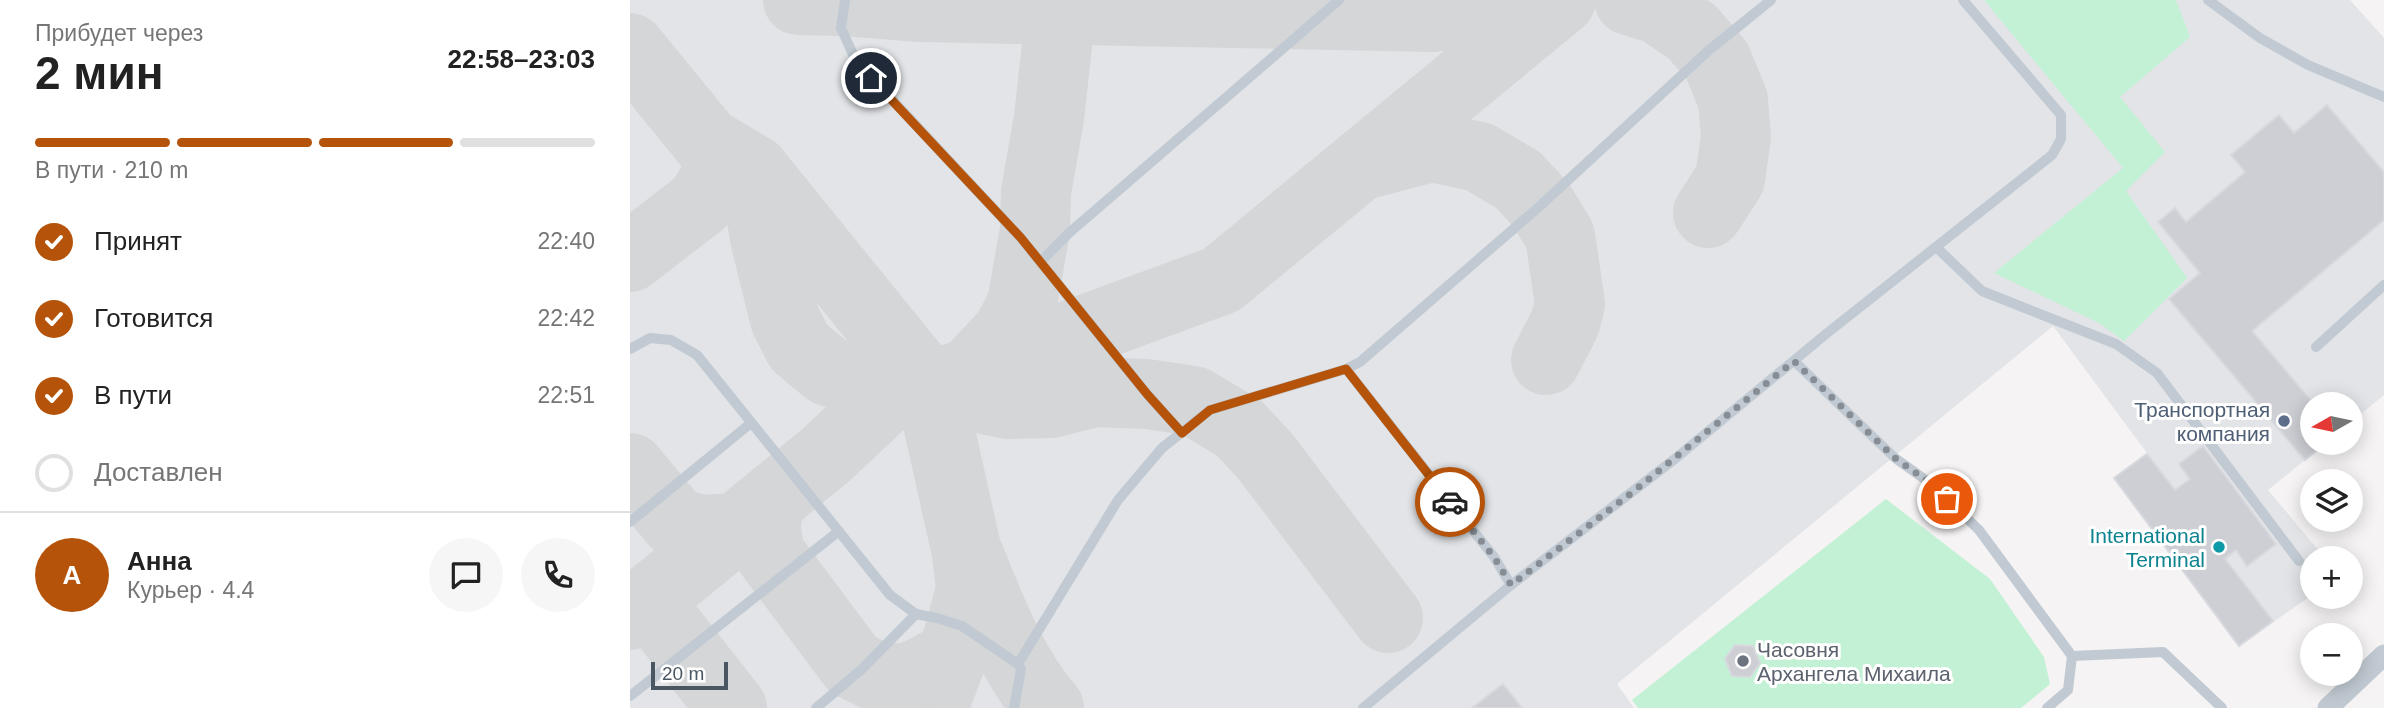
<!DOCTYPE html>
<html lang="ru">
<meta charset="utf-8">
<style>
:root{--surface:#fff;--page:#f6f6f6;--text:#222;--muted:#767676;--line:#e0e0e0;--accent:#b45309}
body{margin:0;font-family:Helvetica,sans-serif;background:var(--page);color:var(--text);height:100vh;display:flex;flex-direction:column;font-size:26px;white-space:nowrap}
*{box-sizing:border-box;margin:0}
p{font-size:23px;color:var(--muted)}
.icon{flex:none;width:38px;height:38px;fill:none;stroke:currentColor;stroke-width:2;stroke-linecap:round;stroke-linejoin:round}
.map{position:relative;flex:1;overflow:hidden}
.details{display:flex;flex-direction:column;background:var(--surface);width:630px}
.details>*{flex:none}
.needle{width:46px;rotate:261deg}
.tools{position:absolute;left:1670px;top:392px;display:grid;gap:14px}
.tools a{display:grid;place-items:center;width:63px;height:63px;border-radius:50%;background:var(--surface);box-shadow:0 4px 18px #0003;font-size:35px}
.scale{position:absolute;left:21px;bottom:18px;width:77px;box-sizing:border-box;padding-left:7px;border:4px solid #4a5661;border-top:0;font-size:19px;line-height:24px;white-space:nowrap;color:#4a5661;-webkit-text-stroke:5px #fff;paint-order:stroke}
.pin{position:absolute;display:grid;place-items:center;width:60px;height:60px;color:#fff;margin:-30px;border:4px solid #fff;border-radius:50%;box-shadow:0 2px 7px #0007}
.courier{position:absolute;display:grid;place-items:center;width:70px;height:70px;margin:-35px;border:5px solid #b45309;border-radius:50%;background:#fff;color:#222;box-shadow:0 2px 9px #0007}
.summary em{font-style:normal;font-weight:700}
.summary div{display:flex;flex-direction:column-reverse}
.summary{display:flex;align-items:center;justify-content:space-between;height:119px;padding:0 35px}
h1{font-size:46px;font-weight:700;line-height:52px}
.bar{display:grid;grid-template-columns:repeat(4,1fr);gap:10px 7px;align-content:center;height:84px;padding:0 35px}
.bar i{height:9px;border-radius:5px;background:var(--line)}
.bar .active{background:var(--accent)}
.bar p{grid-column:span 4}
.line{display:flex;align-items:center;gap:18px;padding:0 35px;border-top:2px solid var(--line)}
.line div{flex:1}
.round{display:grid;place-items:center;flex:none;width:74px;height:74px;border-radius:37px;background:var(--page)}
ol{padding:0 35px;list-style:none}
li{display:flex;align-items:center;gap:21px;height:77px}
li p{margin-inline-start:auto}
li .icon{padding:7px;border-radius:50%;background:var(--accent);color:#fff;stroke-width:4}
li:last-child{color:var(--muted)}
li i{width:38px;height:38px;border:4px solid var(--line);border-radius:50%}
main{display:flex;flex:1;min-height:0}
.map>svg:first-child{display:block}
.airport{fill:#e2e4e7}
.green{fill:#c3f1d5}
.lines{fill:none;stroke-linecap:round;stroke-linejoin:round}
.taxiway{stroke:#d5d6d8;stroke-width:70}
.building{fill:#cdcfd5;stroke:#d7d9de;stroke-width:2}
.lane{stroke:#c1cad2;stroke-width:10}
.street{stroke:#c1cad2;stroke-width:21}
.done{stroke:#868d94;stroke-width:7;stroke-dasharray:0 12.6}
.route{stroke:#b45309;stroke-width:9}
.service-dot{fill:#5c6f8a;stroke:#fff;stroke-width:2.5}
.culture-dot{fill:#0f9aa8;stroke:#fff;stroke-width:2.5}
.worship-dot{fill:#6b7280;stroke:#fff;stroke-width:2.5}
.labels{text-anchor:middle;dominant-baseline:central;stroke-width:6;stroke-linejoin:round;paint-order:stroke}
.service-label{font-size:21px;fill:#4e5e75;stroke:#fff;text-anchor:end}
.culture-label{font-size:21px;fill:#0d838f;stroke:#fff;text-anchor:end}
.worship-label{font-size:21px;fill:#5b616d;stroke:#fff;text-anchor:start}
</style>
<main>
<section class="details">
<div class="summary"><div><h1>2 мин</h1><p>Прибудет через</p></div><em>22:58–23:03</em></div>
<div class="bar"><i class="active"></i><i class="active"></i><i class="active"></i><i></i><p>В пути · 210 m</p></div>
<ol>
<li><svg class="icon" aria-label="check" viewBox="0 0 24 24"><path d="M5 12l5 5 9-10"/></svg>Принят<p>22:40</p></li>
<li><svg class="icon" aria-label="check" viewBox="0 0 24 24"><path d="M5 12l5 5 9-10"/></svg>Готовится<p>22:42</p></li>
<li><svg class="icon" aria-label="check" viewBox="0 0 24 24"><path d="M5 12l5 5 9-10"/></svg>В пути<p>22:51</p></li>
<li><i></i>Доставлен</li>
</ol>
<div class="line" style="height:126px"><b class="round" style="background:var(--accent);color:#fff">А</b><div><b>Анна</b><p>Курьер · 4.4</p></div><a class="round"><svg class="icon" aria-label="chat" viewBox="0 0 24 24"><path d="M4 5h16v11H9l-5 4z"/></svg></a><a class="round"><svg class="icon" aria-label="phone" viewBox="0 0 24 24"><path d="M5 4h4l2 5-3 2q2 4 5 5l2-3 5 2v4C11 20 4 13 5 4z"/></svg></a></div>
</section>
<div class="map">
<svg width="1754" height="708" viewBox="0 0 1754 708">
<rect width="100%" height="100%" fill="#f5f3f3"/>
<polygon class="airport" points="0,0 1720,0 1754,38 1754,395 1720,423 1720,404 1682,404 1682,443 1696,443 1638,490 1695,558 1682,558 1682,595 1609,646 1484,478 1517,453 1423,326 987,684 1004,708 0,708"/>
<g class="green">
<polygon points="1354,0 1546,0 1560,37 1490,97 1535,152 1496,191 1557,278 1494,341 1469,323 1364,273 1493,168"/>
<polygon points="1256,499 1360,579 1414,657 1420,684 1391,708 1008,708 1002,700"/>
</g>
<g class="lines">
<g class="taxiway">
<polyline points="168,0 215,1 290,7 804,17 864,9 892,0"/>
<polyline points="999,0 1028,9 1062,32 1087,61 1103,100 1106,137 1100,179 1078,213"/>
<polyline points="0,48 77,142 124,170 300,387 337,553 341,590 323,655 303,708"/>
<polyline points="733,165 802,147 849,157 888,180 911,205 930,236 940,304 935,323 916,360"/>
<polyline points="124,170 135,238 155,319 169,347 198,371 262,393 300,387 591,280 931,0"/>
<polyline points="0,257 71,202 95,162 77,142"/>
<polyline points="339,373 377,333 392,304 405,230 406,192 419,118 432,0"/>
<polyline points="302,388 378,404 421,403 464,392 517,394 564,401 609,428 635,456 758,618"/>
<polyline points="0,468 46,523 71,530 107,528"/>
<polyline points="142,499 135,524 140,554 223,665 248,677 276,679 300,668 323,655"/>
<path d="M339,556C361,609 381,664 419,708"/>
<polyline points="18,601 102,708"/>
<polyline points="0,615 196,455 262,393"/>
</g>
</g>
<g class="building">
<polygon points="1697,105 1754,172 1754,220 1622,331 1684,404 1682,404 1682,443 1696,443 1675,460 1539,299 1570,273 1528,222 1545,208 1556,222 1615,172 1601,155 1649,115 1664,133"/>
<polygon points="1573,446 1646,544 1617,566 1606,550 1595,559 1643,621 1609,646 1484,478 1517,454 1545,490 1560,479 1549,464"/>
<polygon points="1105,645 1123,646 1130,663 1120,677 1102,676 1095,659"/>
<polygon points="873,684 892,708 842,708"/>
</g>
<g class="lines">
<g class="lane">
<polyline points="215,0 211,28 226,61 391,238 517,394 552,433"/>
<polyline points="1578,0 1630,38 1678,65 1754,97"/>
<polyline points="1306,247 1352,291 1486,344 1527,373 1669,561"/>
<polyline points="410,262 439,233 709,0"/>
<polyline points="1686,347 1754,285"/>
<polyline points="0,349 20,338 41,340 67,355 260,595 286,614 307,618 332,626 388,664"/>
<polyline points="1164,361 1265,458 1300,483 1349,530 1442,656 1438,690 1417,708"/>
<polyline points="716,369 864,557 881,585 1046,458 1196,334 1422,155 1431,139 1431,115 1333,0"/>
<polyline points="0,522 121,423"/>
<polyline points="1442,656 1533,652 1592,708"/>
<polyline points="0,696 209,531"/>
<polyline points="186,708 232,669 286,614"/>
<polyline points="384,708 391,669 388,664 488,500 532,448 580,410 716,369 730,362 911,205 1078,51 1141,0"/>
<polyline points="733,708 881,585"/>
</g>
<polyline class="street" points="1698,708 1754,655"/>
</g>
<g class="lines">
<polyline class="done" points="820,502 864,557 881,585 1004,491 1164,361 1265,458 1300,483 1317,499"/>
<polyline class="route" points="241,78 391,238 517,394 552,433 580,410 716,369 820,502"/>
</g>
<circle class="service-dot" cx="1654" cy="421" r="7"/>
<circle class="culture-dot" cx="1589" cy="547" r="7"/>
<circle class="worship-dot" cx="1113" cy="661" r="7"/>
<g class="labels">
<g class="service-label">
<text x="1640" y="409">Транспортная<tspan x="1640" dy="24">компания</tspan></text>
</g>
<g class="culture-label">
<text x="1575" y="535">International<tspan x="1575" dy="24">Terminal</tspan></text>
</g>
<g class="worship-label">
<text x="1127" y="649">Часовня<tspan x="1127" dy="24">Архангела Михаила</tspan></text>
</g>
</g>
</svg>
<div class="tools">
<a><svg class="needle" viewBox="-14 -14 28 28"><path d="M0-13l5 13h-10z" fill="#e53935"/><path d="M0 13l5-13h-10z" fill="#767676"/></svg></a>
<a><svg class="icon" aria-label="layers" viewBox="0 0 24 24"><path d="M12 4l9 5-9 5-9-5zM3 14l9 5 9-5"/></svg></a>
<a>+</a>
<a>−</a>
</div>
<div class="scale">20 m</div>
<div class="pin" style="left:1317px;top:499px;background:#ea580c"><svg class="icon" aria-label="bag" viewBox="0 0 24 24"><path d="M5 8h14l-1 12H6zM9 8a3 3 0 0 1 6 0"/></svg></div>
<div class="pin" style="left:241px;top:78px;background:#1f2937"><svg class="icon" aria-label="home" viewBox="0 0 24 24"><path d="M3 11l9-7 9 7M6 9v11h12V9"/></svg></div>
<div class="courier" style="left:820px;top:502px"><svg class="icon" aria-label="car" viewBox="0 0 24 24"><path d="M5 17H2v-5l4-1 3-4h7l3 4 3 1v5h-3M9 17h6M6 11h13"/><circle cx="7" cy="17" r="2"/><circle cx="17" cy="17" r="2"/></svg></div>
</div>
</main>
